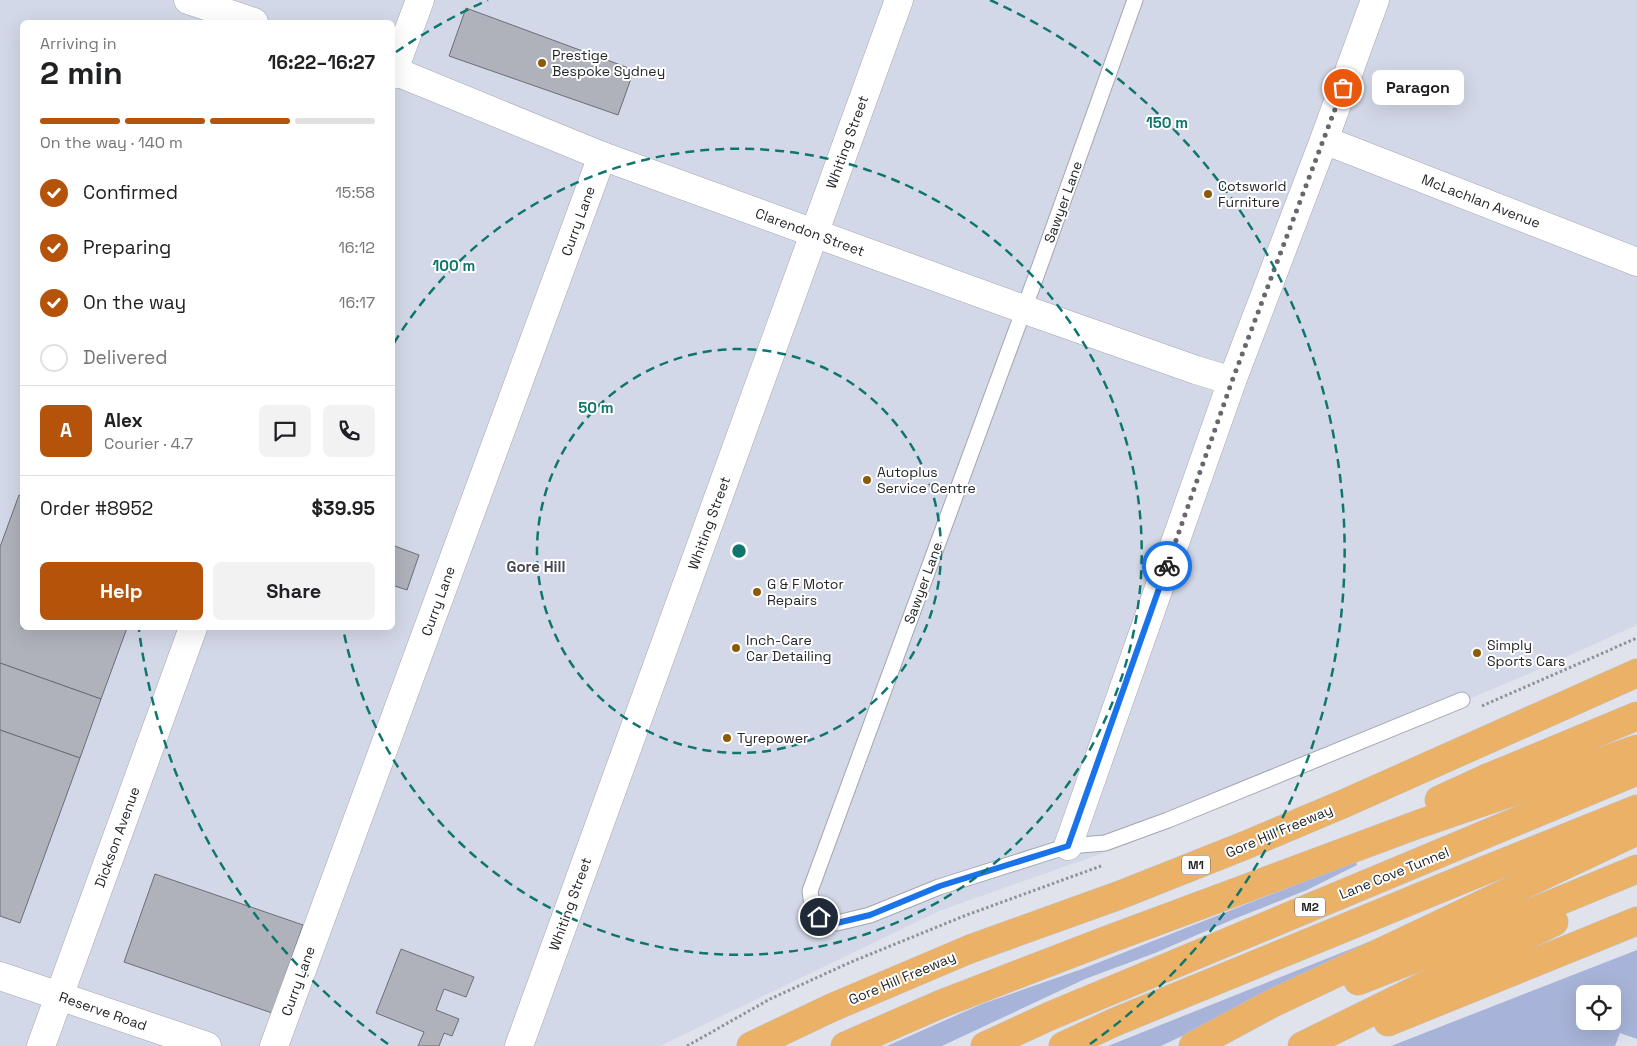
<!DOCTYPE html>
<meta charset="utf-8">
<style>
:root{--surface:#fff;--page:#f2f2f2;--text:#202124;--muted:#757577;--line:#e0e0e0;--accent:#b45309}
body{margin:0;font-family:"Space Grotesk",sans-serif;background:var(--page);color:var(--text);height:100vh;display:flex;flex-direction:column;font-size:19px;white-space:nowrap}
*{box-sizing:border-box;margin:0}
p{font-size:16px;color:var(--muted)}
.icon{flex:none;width:28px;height:28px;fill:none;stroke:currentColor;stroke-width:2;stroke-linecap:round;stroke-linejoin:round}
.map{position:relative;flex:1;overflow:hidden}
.details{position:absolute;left:20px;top:20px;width:375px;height:610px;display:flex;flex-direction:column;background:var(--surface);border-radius:8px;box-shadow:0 5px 20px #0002}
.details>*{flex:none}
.controls{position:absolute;left:1576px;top:985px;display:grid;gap:10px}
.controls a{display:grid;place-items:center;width:45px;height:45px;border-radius:8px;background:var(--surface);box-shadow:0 5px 20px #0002;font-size:25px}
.pin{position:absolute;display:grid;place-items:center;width:42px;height:42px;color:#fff;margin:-21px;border:2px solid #fff;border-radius:50%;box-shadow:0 1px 5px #0007}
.courier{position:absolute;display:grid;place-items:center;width:50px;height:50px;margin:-25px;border:4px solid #1a73e8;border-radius:50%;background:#fff;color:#222;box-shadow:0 1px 6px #0007}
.bubble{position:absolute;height:35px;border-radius:8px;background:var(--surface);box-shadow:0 5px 20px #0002;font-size:16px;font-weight:800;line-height:35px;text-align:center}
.headline em{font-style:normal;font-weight:800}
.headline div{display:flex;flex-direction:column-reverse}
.headline{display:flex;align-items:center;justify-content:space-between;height:85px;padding:0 20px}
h1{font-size:32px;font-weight:800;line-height:38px}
.bar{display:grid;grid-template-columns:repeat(4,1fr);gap:8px 5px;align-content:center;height:60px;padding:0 20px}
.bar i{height:6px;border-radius:4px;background:var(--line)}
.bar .on{background:var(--accent)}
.bar p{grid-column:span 4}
.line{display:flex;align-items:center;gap:12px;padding:0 20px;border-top:1px solid var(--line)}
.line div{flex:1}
.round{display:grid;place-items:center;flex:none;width:52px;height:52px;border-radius:8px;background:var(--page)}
ol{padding:0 20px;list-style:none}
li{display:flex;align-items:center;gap:15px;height:55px}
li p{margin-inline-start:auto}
li .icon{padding:5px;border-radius:50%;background:var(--accent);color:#fff;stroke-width:4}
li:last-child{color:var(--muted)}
li i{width:28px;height:28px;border:2px solid var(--line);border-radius:50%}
.action{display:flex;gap:10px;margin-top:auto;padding:10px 20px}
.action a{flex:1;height:58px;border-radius:8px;background:var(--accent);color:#fff;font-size:20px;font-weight:800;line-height:58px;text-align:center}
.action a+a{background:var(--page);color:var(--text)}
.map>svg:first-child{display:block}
.built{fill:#d3d8e8;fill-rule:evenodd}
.green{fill:#a7b3d8;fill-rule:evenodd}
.building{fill:#afb2bb;stroke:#6b6e76}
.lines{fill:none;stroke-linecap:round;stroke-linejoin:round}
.service-casing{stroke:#a3a6af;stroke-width:17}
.minor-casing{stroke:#a3a6af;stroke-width:29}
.tertiary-casing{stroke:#a3a6af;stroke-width:29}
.motorway-casing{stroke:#c2c2c3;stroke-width:29}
.path{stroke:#909298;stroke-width:3;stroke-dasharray:2.5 2.5;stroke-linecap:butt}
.service{stroke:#fff;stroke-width:15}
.minor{stroke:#fff;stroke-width:28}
.tertiary{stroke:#fff;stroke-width:28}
.motorway{stroke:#ebb166;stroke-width:28}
.done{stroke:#66686d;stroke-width:5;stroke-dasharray:0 9}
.route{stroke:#1a73e8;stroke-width:6}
.ring{fill:none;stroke:#0f766e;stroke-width:2.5;stroke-dasharray:9 6}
.poi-dot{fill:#8d5b06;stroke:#fff;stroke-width:2}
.labels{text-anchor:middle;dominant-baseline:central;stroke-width:4;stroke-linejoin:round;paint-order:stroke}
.shield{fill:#fff;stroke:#666769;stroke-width:1}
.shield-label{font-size:12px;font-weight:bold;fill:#252629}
.poi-label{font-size:14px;fill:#252629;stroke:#fff;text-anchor:start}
.street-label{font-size:14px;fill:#252629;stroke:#fff}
.neighbourhood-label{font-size:15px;font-weight:bold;fill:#45484f;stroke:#fff}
.centre{fill:#0f766e;stroke:#fff;stroke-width:2.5}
.ring-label{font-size:15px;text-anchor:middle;font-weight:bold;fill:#0f766e;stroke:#fff;stroke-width:4;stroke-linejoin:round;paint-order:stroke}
</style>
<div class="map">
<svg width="1637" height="1046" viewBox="0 0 1637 1046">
<rect width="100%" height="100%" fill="#e0e3ec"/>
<path class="built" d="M0,0H1637V625L1535,671L1126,845L939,911L660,1046H0ZM22,22H392V628H22Z"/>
<g class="green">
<polygon points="1356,861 1357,865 1307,890 1234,919 1155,953 1085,979 942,1046 887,1046 982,1004 1082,969"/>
<polygon points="1401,929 1277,991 1161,1046 1108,1046"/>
<path d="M1637,950V1039L1620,1033L1615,1046H1391ZM1585,994H1612V1021H1585Z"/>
</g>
<g class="building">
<polygon points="466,8 634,70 618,115 449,56"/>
<polygon points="19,495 22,496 22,628 127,628 101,699 0,663 0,547"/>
<polygon points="392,545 419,555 407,590 392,585"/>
<polygon points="0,663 101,699 80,758 0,730"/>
<polygon points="0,730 80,758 20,923 0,916"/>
<polygon points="155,874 303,925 272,1013 124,962"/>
<polygon points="401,949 474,977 466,997 444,989 436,1010 459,1019 452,1036 444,1033 439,1046 418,1046 424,1032 376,1013"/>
</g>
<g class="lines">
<defs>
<polyline id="service" points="1135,0 1038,271 810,891 812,905 819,917 837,923 870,915 939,887 1068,846 1105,843 1168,820 1462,700"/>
<g id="minor">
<polyline points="188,0 254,22"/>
<polyline points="392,70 602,156 1023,309 1196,370 1232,381"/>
<polyline points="392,75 420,0"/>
<polyline points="1324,140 1637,262"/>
<polyline points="1068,846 1232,381 1324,140 1375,0"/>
<polyline points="41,1046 193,628"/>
<polyline points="274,1046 602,156"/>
<polyline points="519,1046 899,0"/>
</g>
<polyline id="tertiary" points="0,976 207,1046"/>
<g id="motorway">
<polyline points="1439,800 1487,778 1637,716"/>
<polyline points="1358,981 1518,918 1637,869"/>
<polyline points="1388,1022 1637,921"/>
<polyline points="751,1046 831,1008 970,949 1120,895 1246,845 1343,804 1637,673"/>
<polyline points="845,1046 941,1004 1107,940 1419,824 1637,749"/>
<polyline points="985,1046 1050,1016 1637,771"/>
<polyline points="1063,1046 1115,1022 1483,871 1637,809"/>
<polyline points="1193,1046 1271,1004 1637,831"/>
<polyline points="1302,1046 1554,922"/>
</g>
</defs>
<use href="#service" class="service-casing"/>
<use href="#minor" class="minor-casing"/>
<use href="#tertiary" class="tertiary-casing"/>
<use href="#motorway" class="motorway-casing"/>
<g class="path">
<polyline points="1482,706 1637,638"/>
<polyline points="687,1046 770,999 851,962 964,916 1101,866"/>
</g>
<use href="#service" class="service"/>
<use href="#minor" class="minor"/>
<use href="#tertiary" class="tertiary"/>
<use href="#motorway" class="motorway"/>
</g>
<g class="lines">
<polyline class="done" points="1167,566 1232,381 1343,88"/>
<polyline class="route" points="819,917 837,923 870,915 940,886 1068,846 1167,566"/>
</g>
<g class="ring">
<circle cx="739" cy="551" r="202"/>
<path d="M394 343A403 403 0 1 1 343 628"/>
<path d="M388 1044A605 605 0 0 1 139 630M396 52A605 605 0 0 1 488 0M990 0A605 605 0 0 1 1090 1044"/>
</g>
<g class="poi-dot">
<circle cx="542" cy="63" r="5"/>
<circle cx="1208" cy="194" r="5"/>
<circle cx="867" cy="480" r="5"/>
<circle cx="757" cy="592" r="5"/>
<circle cx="736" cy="648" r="5"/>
<circle cx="1477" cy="653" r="5"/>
<circle cx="727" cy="738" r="5"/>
</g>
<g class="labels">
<g class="shield">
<rect x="1182" y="855.5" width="28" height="19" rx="4"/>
<rect x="1295" y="897.5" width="30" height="19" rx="4"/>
</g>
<g class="shield-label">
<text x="1196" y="865">M1</text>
<text x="1310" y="907">M2</text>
</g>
<g class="poi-label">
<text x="552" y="55">Prestige<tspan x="552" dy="16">Bespoke Sydney</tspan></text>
<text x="1218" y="186">Cotsworld<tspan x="1218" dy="16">Furniture</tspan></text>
<text x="877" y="472">Autoplus<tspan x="877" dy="16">Service Centre</tspan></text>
<text x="767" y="584">G &amp; F Motor<tspan x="767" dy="16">Repairs</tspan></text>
<text x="746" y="640">Inch-Care<tspan x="746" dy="16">Car Detailing</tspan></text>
<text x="1487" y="645">Simply<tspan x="1487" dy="16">Sports Cars</tspan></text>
<text x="737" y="738">Tyrepower</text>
</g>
<g class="street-label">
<text transform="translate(847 142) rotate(-70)">Whiting Street</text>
<text transform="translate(1481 201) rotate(21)">McLachlan Avenue</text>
<text transform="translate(1063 202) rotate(-70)">Sawyer Lane</text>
<text transform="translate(578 221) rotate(-70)">Curry Lane</text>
<text transform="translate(810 232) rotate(20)">Clarendon Street</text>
<text transform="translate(709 523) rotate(-70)">Whiting Street</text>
<text transform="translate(923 583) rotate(-70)">Sawyer Lane</text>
<text transform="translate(438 601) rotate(-70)">Curry Lane</text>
<text transform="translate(1279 831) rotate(-23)">Gore Hill Freeway</text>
<text transform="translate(117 837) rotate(-70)">Dickson Avenue</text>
<text transform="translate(1394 873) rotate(-22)">Lane Cove Tunnel</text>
<text transform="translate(570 904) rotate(-70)">Whiting Street</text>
<text transform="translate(902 978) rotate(-23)">Gore Hill Freeway</text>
<text transform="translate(298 981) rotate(-70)">Curry Lane</text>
<text transform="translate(103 1011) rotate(19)">Reserve Road</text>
</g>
<g class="neighbourhood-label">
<text x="536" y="566">Gore Hill</text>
</g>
</g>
<circle cx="739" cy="551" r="8" class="centre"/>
<g class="ring-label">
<text x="1167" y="128">150 m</text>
<text x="454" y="271">100 m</text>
<text x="596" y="413">50 m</text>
</g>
</svg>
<div class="controls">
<a><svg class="icon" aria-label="locate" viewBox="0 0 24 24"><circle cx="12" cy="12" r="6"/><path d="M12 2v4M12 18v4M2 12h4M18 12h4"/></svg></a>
</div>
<div class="pin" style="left:1343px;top:88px;background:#ea580c"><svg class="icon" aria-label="bag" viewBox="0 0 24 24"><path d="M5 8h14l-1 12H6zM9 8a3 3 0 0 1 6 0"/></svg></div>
<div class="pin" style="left:819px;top:917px;background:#1f2937"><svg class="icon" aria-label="home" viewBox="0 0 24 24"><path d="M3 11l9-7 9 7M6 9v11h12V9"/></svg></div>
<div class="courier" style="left:1167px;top:566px"><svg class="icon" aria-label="bike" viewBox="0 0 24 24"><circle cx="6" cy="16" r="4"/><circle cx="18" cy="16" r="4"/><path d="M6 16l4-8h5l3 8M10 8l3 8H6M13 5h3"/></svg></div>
<div class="bubble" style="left:1372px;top:70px;width:92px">Paragon</div>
<section class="details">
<div class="headline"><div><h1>2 min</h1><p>Arriving in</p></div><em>16:22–16:27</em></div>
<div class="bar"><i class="on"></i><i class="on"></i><i class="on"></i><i></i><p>On the way · 140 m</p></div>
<ol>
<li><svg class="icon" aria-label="check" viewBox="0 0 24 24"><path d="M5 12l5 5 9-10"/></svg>Confirmed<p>15:58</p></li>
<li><svg class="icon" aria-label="check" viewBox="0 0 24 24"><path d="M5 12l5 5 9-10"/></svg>Preparing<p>16:12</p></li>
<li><svg class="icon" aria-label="check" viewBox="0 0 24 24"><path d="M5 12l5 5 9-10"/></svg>On the way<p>16:17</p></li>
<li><i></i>Delivered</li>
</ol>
<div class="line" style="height:90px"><b class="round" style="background:var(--accent);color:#fff">A</b><div><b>Alex</b><p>Courier · 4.7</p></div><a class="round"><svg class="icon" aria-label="chat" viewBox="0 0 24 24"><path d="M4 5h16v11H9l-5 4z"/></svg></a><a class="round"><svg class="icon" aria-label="phone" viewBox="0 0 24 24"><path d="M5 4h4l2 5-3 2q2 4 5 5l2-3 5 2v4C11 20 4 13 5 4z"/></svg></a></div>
<div class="line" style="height:65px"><div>Order #8952</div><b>$39.95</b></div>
<div class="action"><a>Help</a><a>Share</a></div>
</section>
</div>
